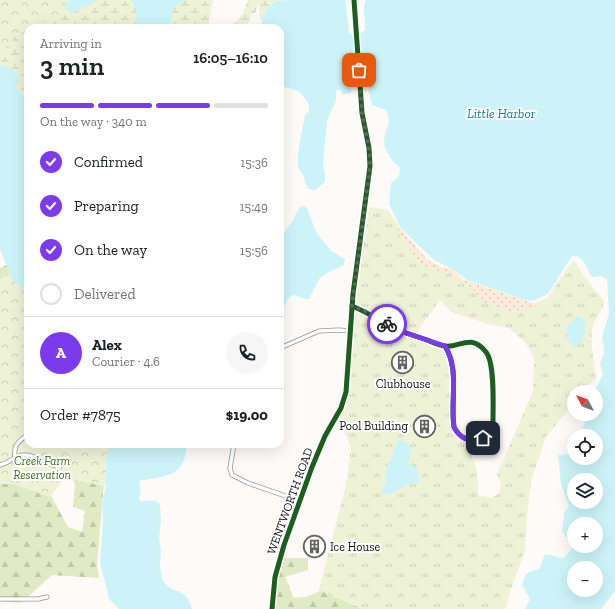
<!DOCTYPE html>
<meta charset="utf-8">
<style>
:root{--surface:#fff;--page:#f6f6f6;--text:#202124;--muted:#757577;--line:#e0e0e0;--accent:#7c3aed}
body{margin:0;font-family:"Zilla Slab",serif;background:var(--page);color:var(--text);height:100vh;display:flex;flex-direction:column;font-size:15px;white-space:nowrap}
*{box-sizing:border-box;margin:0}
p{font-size:13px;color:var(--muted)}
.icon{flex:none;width:22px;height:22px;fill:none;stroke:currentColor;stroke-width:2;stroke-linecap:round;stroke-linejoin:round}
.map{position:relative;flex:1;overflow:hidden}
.panel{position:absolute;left:24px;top:24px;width:260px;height:424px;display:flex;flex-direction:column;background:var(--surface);border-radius:12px;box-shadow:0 4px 16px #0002}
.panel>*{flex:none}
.needle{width:26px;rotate:311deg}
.fabs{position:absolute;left:567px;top:385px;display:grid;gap:8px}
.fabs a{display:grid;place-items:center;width:36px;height:36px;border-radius:50%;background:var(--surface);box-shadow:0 4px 16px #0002;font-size:20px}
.pin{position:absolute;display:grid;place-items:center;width:34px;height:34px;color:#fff;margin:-17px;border-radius:8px;box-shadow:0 2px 6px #0006}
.courier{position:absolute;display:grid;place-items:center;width:40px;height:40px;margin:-20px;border:3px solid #7c3aed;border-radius:50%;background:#fff;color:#222;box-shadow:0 1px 5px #0007}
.summary em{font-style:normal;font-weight:600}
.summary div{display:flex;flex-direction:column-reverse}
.summary{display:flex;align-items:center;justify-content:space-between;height:68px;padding:0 16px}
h1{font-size:26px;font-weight:600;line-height:30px}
.bar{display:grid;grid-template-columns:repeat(4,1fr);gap:6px 4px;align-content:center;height:48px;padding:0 16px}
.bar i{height:5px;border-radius:3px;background:var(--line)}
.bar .active{background:var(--accent)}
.bar p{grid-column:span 4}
.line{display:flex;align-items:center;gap:10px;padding:0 16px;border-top:1px solid var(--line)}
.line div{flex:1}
.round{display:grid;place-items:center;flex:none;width:42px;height:42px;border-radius:21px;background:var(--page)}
ol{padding:0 16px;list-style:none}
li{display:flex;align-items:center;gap:12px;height:44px}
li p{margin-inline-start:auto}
li .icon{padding:4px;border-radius:50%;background:var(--accent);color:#fff;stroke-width:4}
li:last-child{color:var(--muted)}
li i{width:22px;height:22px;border:2px solid var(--line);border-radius:50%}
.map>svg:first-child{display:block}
.grass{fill:url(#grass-tufts);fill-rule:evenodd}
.forest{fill:url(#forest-firs)}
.wetland{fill:url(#wetland-marsh)}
.sand{fill:url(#sand-dots)}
.park{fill:url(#park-crowns)}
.water{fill:#ccf4f8;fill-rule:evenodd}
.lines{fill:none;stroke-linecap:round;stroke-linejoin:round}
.minor-casing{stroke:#979695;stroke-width:5}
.major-casing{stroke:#858382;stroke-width:6}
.minor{stroke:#fffefe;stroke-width:3.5}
.major{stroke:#eee4db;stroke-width:4.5}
.cycleway-casing{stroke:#fff;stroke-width:8}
.cycleway{stroke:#1b5e20;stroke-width:5}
.done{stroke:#646362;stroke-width:4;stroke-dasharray:0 7.2}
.route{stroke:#7c3aed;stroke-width:5}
.labels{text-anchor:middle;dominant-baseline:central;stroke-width:4;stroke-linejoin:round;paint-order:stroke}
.poi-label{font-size:12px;fill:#111;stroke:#fff}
.park-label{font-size:12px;font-style:italic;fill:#426c1d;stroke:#fff}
.street-label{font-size:12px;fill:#111;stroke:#fff}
.water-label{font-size:13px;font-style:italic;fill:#147b92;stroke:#fff}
</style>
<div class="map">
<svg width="615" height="609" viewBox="0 0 615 609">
<defs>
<pattern id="grass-tufts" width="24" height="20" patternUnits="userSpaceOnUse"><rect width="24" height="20" fill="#eef2d7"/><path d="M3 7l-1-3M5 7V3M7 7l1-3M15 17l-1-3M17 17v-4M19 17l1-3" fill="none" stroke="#cbceb8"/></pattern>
<pattern id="forest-firs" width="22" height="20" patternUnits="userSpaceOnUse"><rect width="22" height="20" fill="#e1eac4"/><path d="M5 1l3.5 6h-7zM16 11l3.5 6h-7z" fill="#c0c8a7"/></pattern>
<pattern id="wetland-marsh" width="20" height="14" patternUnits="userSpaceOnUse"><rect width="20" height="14" fill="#eef2d7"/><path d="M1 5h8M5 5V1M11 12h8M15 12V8" fill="none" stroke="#cbceb8"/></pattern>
<pattern id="sand-dots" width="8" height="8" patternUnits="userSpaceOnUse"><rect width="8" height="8" fill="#fcebd9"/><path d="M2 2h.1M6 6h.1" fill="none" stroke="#d7c8b9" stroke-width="1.8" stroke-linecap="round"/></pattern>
<pattern id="park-crowns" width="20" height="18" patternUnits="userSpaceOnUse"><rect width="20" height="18" fill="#eef2d7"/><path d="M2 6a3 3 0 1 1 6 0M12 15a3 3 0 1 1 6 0" fill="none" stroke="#cbceb8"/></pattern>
</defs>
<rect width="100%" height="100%" fill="#fdfaf7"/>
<path class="grass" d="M369,207L388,210L399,227L426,258L467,284L531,306L548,297L568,267L574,260L584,276L604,301C603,311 595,317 593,327C589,341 595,364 596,378L583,392H574V403L546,437L531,481L527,515L525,551L513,583L505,609H341L317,597L346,485L351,448L339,419L348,398L356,303ZM440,300L451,312L488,324L509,328L525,342L534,358L533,391L497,474L501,485L499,493L491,498L478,495L477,471L473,460L467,443L455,434L451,422L448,361L445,350L442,349L444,342L416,333Z"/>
<g class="forest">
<polygon points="7,265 12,277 28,444 43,481 68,527 82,532 85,511 73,507 75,484 65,466 104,482 97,565 99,578 52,575 21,603 0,601 0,268"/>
<polygon points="283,558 308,558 308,570 285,577 294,598 305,597 321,591 362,609 275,609 276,583"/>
</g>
<g class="wetland">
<path d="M68,0H213C212,8 208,21 209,28H33L45,21L67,3Z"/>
<polygon points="248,0 292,0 275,1 267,8 263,19 261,19 259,14 259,3 255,13 252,13 246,28 230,28 242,15"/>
<polygon points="28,30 28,152 0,142 0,53 17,34"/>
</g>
<path class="sand" d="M398,229H400L424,258L440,268C451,266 455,272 462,279L532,303H536L537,304L536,306C528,311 521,308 512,312L485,302L472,288L465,283L450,275L434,271L425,266L418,260L399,235Z"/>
<g class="park">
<polygon points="0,0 68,0 58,16 45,21 33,28 28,28 28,30 17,34 0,53"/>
<polygon points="16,270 28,278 28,444 111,444 108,487 65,478 50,497 13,484 0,484 0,279"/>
</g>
<g class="water">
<polygon points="68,0 97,0 73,13 64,9"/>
<path d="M131,0H186C173,5 170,16 171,28H138L135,22L136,9Z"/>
<path d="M292,0H345L346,4L349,32L351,35C377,35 358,16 366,0H615V591L601,609H525L530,599L522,585C526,572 527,572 539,569L545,554L563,558L572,549L570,543L562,531L564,513L569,506L561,484L558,455L570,454L574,449V458H596V436H581L587,414H596V392H594L603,374L600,363L603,356L604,352L602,337L609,313L607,279L601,276L592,277C587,270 583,254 572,256L550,291L546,295L535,300L530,301L522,299L467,280L455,271L433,259L416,243L400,227L389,204L391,183L399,176L400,168C391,160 381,148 385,135C388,124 391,122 386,110L372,105C368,91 369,79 366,66L356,64L351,67V93L343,95L340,89L336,91V100L327,121L323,164L325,174V182L314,191C306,188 306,185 304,177C303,174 300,172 299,169C295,159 303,127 305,115L309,111V104L299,91L280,86V28H260L267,8L275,1ZM574,480H596V502H574ZM574,524H596V546H574ZM574,568H596V590H574Z"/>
<polygon points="4,65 12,69 19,78 16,86 21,95 28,94 28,294 24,291 12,279 0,249 0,67"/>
<path d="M304,206L307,208L316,232L331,251L345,259L344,265L327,273L319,279L309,299C302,300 299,295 292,295L288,299L280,316V238L294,219L296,213L300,207Z"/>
<polygon points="576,316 578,316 584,320 585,334 581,343 574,347 568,341 566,330"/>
<path d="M398,440C404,440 412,446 411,453C411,456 409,460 408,463L417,468L419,482C414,484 407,484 403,487C396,491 389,497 381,493V491L386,483V471Z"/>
<path d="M108,444H187C186,451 185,460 181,466C173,478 152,478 139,481L141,491L139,499L141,501C148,501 155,499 160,504L161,521L159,538L161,550L160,567L163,581L168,587L184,594L188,599L192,609H119L109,599L100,562L103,520L102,502L106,486V459Z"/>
</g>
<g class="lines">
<defs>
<g id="minor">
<path d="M352,306C369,313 384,323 401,331C409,334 418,337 427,340C432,342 438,345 444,346C459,349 470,332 486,352C495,363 493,405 493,421C490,444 464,447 454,427C450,401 460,370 445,346"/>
<polyline points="280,348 319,331 339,330 350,331"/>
<polyline points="234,444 230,468 232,475 248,483 300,501"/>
<path d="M15,457C13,446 19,440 28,435"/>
<path d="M0,465C9,463 14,456 23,455C33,454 39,460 47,463C51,465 56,466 60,467"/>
<polyline points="0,599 38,599 47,597"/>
</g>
<polyline id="major" points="272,609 275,577 284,545 312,467 325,436 341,408 346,392 353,294 370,166 369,148 362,113 354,0"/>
</defs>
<use href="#minor" class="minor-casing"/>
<use href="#major" class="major-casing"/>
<use href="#minor" class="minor"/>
<use href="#major" class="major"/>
<defs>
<g id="cycleway">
<path d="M352,306C369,313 384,323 401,331C409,334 418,337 427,340C432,342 438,345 444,346C459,349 470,332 486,352C495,363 493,405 493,421C490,444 464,447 454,427C450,401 460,370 445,346"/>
<polyline points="272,609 275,577 284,545 312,467 325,436 341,408 346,392 353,294 370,166 369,148 362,113 354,0"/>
</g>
</defs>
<use href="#cycleway" class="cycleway-casing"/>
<use href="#cycleway" class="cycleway"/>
</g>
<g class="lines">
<polyline class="done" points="359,70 362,113 369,148 370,166 352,306 367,312 387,324"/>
<path class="route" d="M387,324L403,332L445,346C460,370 450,401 454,427C459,438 471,444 483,438"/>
</g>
<defs>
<symbol id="building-ring" viewBox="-11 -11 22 22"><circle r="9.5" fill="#fff" stroke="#646362" stroke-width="1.5"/><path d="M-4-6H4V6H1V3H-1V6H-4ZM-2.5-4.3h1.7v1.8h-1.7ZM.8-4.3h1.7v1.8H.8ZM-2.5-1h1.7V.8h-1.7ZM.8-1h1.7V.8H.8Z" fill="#646362"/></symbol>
</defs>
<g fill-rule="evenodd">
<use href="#building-ring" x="390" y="350" width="25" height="25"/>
<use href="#building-ring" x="412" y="414" width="25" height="25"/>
<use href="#building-ring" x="302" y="534" width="25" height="25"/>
</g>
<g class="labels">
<g class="poi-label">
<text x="403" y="384">Clubhouse</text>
<text x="408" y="426" text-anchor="end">Pool Building</text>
<text x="330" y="547" text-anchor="start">Ice House</text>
</g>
<g class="park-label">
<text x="42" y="461">Creek Farm<tspan x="42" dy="14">Reservation</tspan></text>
</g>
<g class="street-label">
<text transform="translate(290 501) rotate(-70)">WENTWORTH ROAD</text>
</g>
<g class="water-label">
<text x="501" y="113">Little Harbor</text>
</g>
</g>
</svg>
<div class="fabs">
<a><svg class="needle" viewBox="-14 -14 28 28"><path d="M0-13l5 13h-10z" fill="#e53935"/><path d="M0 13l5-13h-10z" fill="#757577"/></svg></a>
<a><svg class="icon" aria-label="locate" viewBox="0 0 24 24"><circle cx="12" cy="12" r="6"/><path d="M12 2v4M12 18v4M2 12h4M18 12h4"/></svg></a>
<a><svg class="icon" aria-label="layers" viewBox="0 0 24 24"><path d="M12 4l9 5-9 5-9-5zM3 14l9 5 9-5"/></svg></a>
<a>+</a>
<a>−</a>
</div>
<div class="pin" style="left:359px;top:70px;background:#ea580c"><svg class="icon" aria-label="bag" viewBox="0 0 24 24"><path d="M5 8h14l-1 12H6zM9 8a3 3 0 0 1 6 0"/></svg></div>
<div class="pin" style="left:483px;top:438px;background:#1f2937"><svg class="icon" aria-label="home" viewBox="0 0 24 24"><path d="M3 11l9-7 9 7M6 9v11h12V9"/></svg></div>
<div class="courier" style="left:387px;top:324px"><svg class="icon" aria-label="bike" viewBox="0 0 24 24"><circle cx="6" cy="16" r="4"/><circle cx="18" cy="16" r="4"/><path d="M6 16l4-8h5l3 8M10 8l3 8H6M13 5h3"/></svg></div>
<section class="panel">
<div class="summary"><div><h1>3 min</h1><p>Arriving in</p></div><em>16:05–16:10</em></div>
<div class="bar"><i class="active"></i><i class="active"></i><i class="active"></i><i></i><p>On the way · 340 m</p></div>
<ol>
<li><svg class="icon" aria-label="check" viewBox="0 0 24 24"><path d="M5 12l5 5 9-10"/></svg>Confirmed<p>15:36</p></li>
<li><svg class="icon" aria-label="check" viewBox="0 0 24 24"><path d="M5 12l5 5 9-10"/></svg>Preparing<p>15:49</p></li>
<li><svg class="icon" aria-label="check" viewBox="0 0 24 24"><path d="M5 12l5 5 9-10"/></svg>On the way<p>15:56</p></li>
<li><i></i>Delivered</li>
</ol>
<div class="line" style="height:72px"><b class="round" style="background:var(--accent);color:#fff">A</b><div><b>Alex</b><p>Courier · 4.6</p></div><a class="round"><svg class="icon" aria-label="phone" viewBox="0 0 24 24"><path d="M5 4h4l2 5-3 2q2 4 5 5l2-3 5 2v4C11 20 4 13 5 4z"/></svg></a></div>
<div class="line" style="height:52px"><div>Order #7875</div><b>$19.00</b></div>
</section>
</div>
